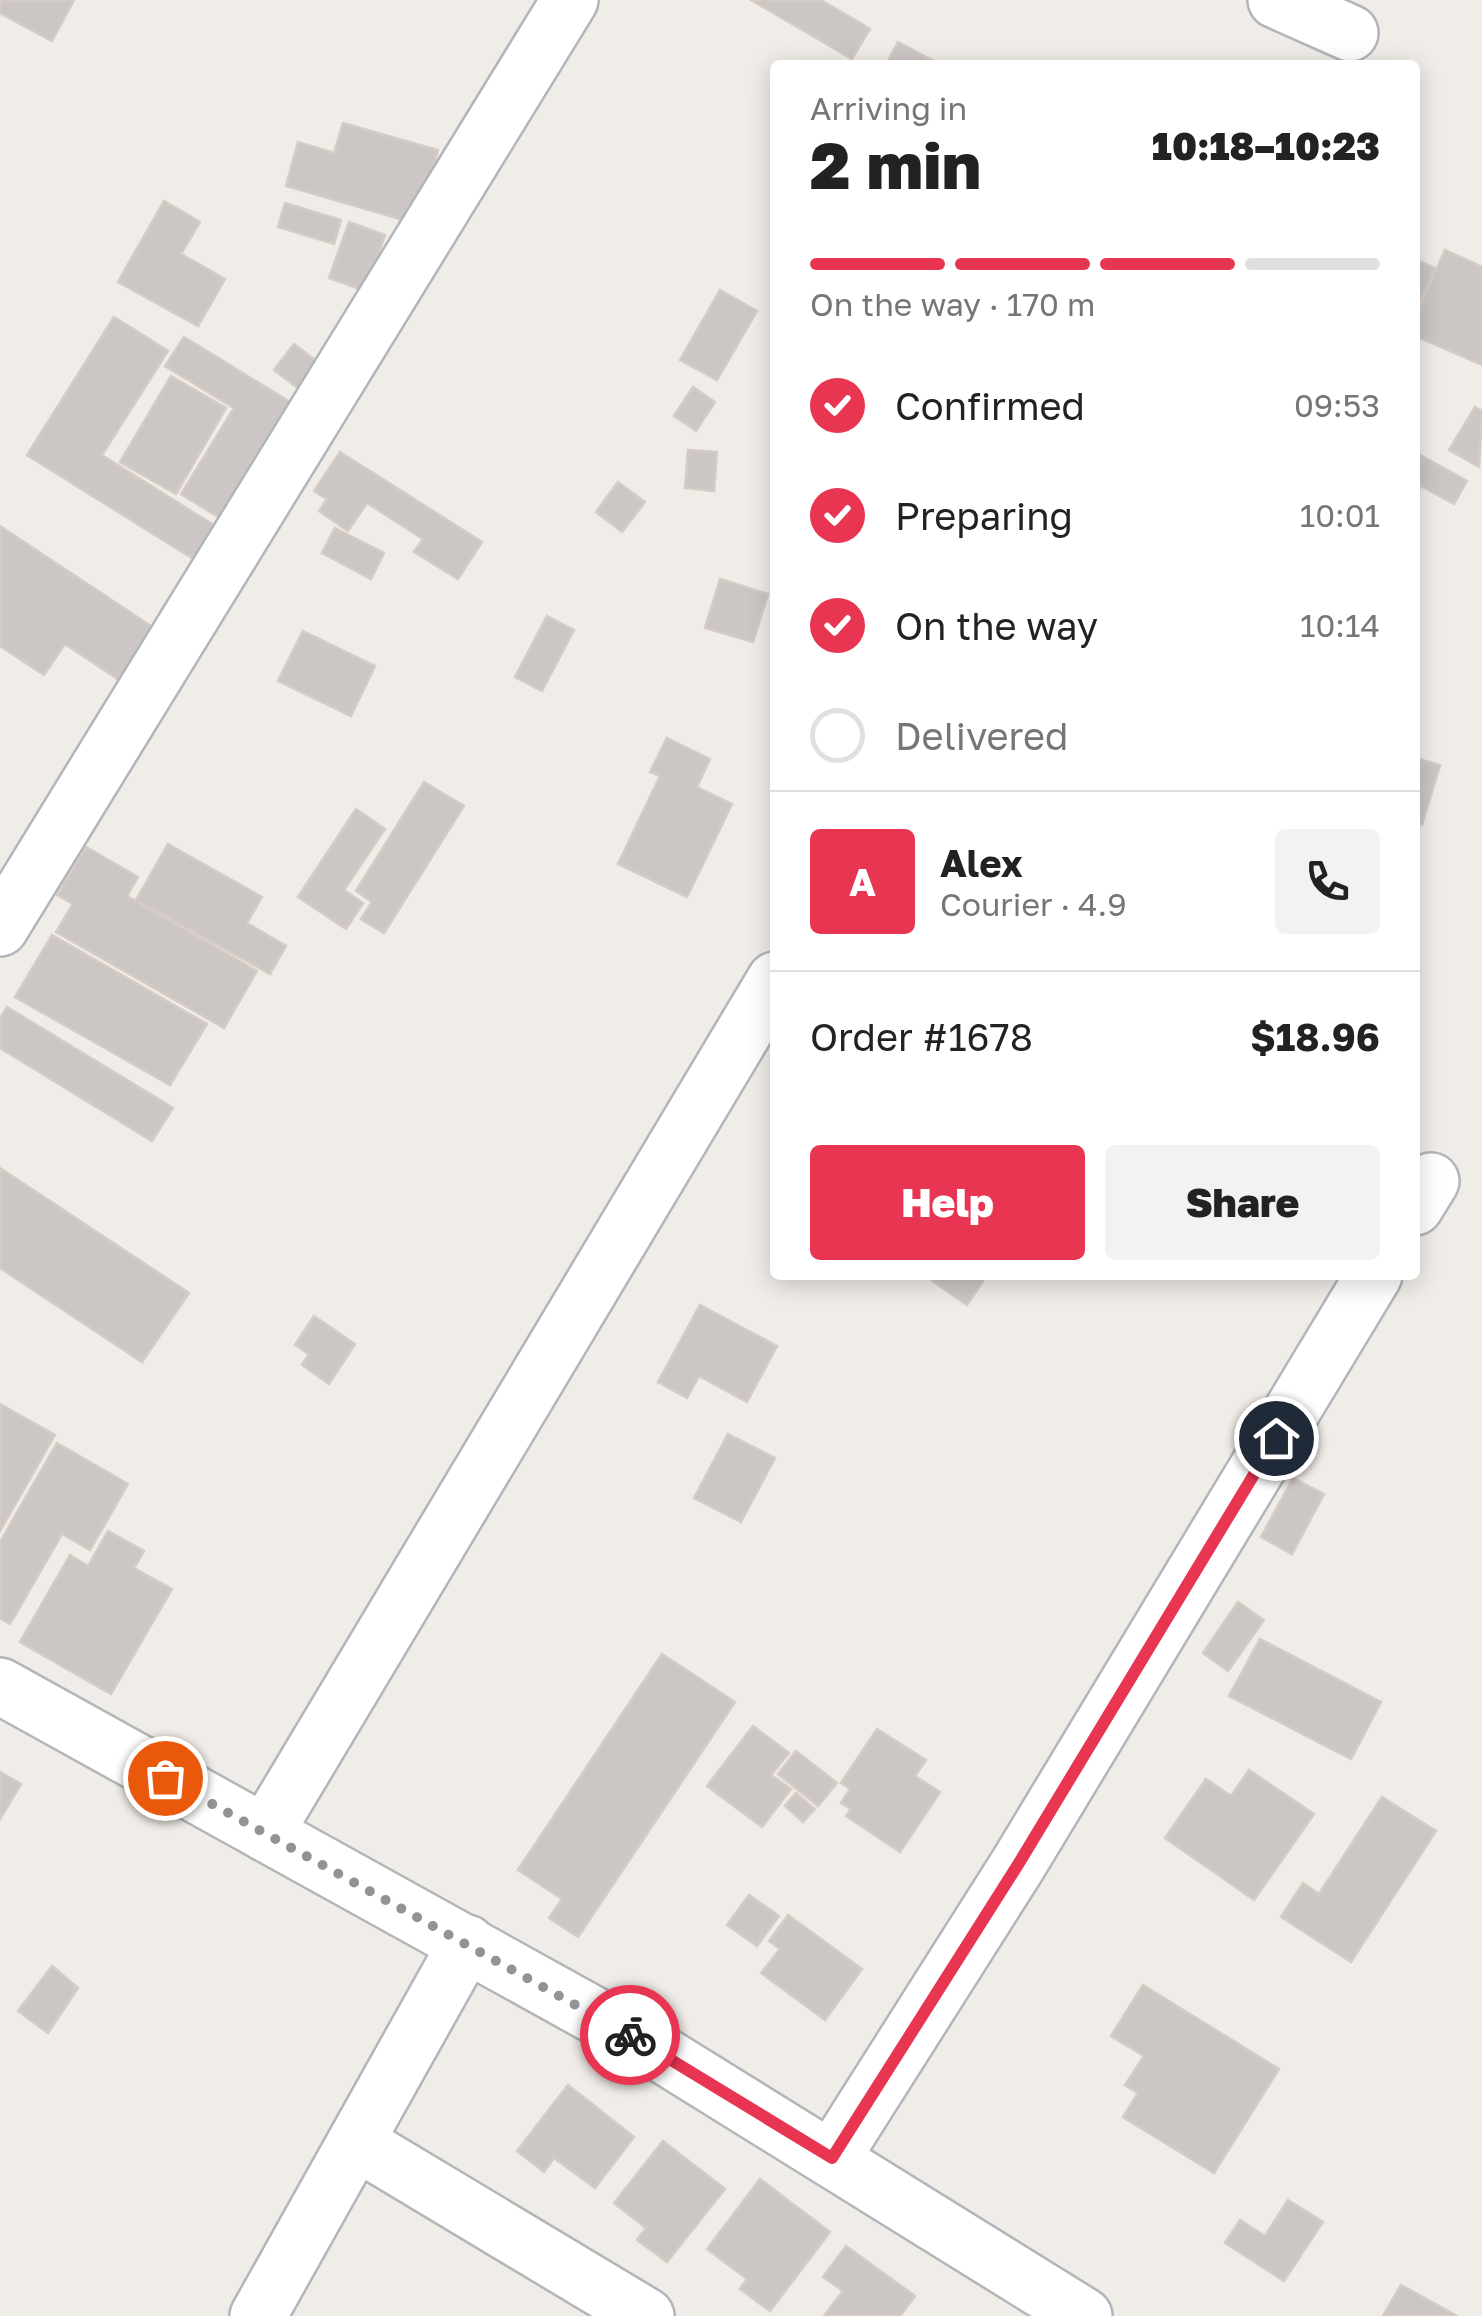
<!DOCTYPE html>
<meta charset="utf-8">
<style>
:root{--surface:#fff;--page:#f2f2f2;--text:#222;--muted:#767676;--line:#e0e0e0;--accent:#e83551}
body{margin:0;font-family:"Golos Text",sans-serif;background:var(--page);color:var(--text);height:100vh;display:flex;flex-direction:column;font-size:38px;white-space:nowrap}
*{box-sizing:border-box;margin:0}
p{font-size:32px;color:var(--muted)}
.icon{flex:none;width:55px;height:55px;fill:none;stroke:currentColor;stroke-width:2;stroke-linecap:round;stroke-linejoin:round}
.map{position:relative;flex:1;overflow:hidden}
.drawer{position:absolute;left:770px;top:60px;width:650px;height:1220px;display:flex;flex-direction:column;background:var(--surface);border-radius:10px;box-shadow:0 5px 25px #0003}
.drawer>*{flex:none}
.pin{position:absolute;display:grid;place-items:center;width:85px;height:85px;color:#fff;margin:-42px;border:5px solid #fff;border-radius:50%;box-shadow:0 2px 10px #0007}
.courier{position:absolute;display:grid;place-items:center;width:100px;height:100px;margin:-50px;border:8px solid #e83551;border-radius:50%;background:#fff;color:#222;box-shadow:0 2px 12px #0007}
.headline em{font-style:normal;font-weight:800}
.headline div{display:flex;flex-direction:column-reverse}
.headline{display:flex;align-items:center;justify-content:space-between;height:170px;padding:0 40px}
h1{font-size:65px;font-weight:800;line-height:75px}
.bar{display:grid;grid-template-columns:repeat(4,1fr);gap:15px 10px;align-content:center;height:120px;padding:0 40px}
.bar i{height:12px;border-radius:8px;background:var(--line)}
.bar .current{background:var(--accent)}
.bar p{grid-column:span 4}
.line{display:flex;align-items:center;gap:25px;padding:0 40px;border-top:2px solid var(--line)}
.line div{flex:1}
.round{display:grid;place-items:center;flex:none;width:105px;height:105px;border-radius:10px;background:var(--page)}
ol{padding:0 40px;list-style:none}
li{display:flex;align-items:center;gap:30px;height:110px}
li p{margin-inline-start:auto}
li .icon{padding:10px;border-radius:50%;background:var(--accent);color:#fff;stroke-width:4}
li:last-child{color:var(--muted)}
li i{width:55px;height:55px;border:5px solid var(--line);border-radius:50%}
.button{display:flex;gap:20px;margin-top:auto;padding:20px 40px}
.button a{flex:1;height:115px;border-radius:10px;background:var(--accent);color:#fff;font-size:40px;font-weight:800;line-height:115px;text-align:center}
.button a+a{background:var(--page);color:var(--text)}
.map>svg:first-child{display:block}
.building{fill:#ccc7c4;stroke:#d5ccc5;stroke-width:2.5}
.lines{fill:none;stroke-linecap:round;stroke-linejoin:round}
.minor-casing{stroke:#b2b6b9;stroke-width:60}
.minor{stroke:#fff;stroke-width:55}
.done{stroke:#919494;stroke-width:10;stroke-dasharray:0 18}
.route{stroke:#e83551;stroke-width:12}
</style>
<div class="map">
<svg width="1482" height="2316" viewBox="0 0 1482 2316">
<rect width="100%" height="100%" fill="#f0ece7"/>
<g class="building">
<polygon points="0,0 74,0 52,41 0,13"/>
<polygon points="751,0 821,0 870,29 852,59"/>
<polygon points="898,42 932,60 929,65 886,65"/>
<polygon points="343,123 438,150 417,224 286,186 298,142 334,153"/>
<polygon points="164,201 200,222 181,254 225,279 198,326 118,282"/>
<polygon points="285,203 341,220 334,244 278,227"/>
<polygon points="349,222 385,235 365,291 329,278"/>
<polygon points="1445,250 1482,267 1482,365 1415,336 1415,320"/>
<polygon points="1415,259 1435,268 1415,312"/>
<polygon points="720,290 757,311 717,380 680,360"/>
<polygon points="114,317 168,351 102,455 223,531 203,565 27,455"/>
<polygon points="184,337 303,410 231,525 181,494 234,408 165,366"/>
<polygon points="294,344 323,366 303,392 274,370"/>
<polygon points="171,376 226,408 176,494 120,462"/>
<polygon points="693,387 715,402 696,431 674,416"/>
<polygon points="1475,407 1482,411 1479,467 1449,450"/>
<polygon points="688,450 717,452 714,491 685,488"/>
<polygon points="340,452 482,542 458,579 414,552 423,539 367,503 348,531 319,511 327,499 314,491"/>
<polygon points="1415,452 1467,481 1454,504 1421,486 1415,497"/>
<polygon points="618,482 645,502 622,532 596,512"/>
<polygon points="0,526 160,632 125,684 65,644 44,675 0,646"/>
<polygon points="335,528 384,553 371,579 322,553"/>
<polygon points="720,579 768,594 753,642 705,628"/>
<polygon points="547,616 574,630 542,691 515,677"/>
<polygon points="303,631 375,666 351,716 278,681"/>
<polygon points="667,738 710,759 697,787 732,804 687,897 618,864 660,776 650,772"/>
<polygon points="1415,758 1440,765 1422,825 1415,823"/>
<polygon points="424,782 464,806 384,933 361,919 372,902 356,891"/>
<polygon points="356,809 385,829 344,890 363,903 346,929 298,897"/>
<polygon points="168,844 262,897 247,923 286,946 270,974 136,900"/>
<polygon points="86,847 138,877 127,896 257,971 224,1028 56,932 73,904 57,895"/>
<polygon points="52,935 207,1024 170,1085 15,997"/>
<polygon points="7,1007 173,1108 152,1141 0,1048 0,1019"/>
<polygon points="0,1168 189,1293 142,1362 0,1268"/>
<polygon points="924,1275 987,1275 967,1305"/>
<polygon points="700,1305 777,1346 747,1402 699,1376 687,1398 658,1382"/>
<polygon points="314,1316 355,1344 329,1384 302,1365 309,1354 295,1345"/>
<polygon points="0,1404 55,1435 0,1531"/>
<polygon points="728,1434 775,1458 741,1522 694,1498"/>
<polygon points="57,1443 128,1484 90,1550 62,1534 10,1624 0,1618 0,1542"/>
<polygon points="1293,1478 1324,1494 1292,1554 1261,1537"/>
<polygon points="108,1531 144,1551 134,1568 172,1589 111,1694 20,1642 70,1555 88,1566"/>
<polygon points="1238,1602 1264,1620 1228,1671 1203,1653"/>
<polygon points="1260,1639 1381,1702 1351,1759 1229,1696"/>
<polygon points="662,1654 735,1702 578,1937 549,1918 562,1899 518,1870"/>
<polygon points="753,1726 789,1753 771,1775 791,1789 762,1827 707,1786"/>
<polygon points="877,1729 926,1760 915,1776 940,1792 900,1852 846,1816 851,1809 841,1803 850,1789 841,1783"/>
<polygon points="796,1751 837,1783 818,1806 778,1774"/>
<polygon points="1249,1770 1314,1814 1254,1900 1165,1838 1206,1779 1231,1796"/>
<polygon points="0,1772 21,1784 0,1819"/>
<polygon points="796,1793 815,1809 803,1822 785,1806"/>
<polygon points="1382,1797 1436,1831 1351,1962 1281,1917 1303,1883 1319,1894"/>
<polygon points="749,1895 779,1916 757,1946 727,1925"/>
<polygon points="788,1915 862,1969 825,2020 761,1973 780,1949 769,1941"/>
<polygon points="52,1966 78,1988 48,2033 18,2011"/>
<polygon points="1143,1985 1279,2069 1214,2173 1123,2117 1138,2093 1125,2085 1144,2056 1111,2036"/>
<polygon points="568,2085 634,2137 595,2188 554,2158 544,2172 517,2151"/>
<polygon points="663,2141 725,2189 667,2262 637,2240 646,2228 614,2203"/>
<polygon points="760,2179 830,2232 770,2311 740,2289 747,2279 707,2249"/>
<polygon points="1288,2200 1323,2222 1284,2281 1225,2243 1240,2220 1265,2236"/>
<polygon points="846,2246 915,2296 900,2316 824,2316 843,2291 823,2277"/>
<polygon points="1401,2285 1457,2316 1383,2316"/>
</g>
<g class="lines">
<defs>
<g id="minor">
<polyline points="1276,0 1350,33"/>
<polyline points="0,928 570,0"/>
<polyline points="1415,1207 1431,1181"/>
<polyline points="0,1686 639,2040 1084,2316"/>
<polyline points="265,1833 775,980"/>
<polyline points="356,2142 646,2316"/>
<polyline points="832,2158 1019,1863 1374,1275"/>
<polyline points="258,2316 467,1943"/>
</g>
</defs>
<use href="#minor" class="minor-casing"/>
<use href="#minor" class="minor"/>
</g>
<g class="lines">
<polyline class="done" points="165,1778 630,2035"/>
<polyline class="route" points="630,2035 832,2158 1019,1863 1276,1438"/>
</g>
</svg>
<div class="pin" style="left:165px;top:1778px;background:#ea580c"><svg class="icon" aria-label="bag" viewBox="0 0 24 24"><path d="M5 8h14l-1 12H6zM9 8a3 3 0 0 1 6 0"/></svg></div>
<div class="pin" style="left:1276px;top:1438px;background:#1f2937"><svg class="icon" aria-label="home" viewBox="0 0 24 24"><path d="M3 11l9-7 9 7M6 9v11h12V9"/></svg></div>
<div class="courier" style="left:630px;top:2035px"><svg class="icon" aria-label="bike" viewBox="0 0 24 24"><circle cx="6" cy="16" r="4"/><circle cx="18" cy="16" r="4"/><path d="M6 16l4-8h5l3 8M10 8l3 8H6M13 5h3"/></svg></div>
<section class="drawer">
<div class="headline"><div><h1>2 min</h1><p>Arriving in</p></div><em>10:18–10:23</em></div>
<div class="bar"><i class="current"></i><i class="current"></i><i class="current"></i><i></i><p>On the way · 170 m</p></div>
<ol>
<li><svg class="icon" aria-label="check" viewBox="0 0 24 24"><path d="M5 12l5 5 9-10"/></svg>Confirmed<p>09:53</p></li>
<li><svg class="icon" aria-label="check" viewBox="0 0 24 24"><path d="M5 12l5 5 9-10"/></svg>Preparing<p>10:01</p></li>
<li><svg class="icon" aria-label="check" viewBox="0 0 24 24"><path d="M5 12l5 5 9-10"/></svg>On the way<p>10:14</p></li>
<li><i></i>Delivered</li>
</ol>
<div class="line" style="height:180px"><b class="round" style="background:var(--accent);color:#fff">A</b><div><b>Alex</b><p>Courier · 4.9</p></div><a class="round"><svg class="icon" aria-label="phone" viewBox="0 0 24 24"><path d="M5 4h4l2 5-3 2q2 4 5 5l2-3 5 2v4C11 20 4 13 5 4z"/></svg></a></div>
<div class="line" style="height:130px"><div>Order #1678</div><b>$18.96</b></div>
<div class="button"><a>Help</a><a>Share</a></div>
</section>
</div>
